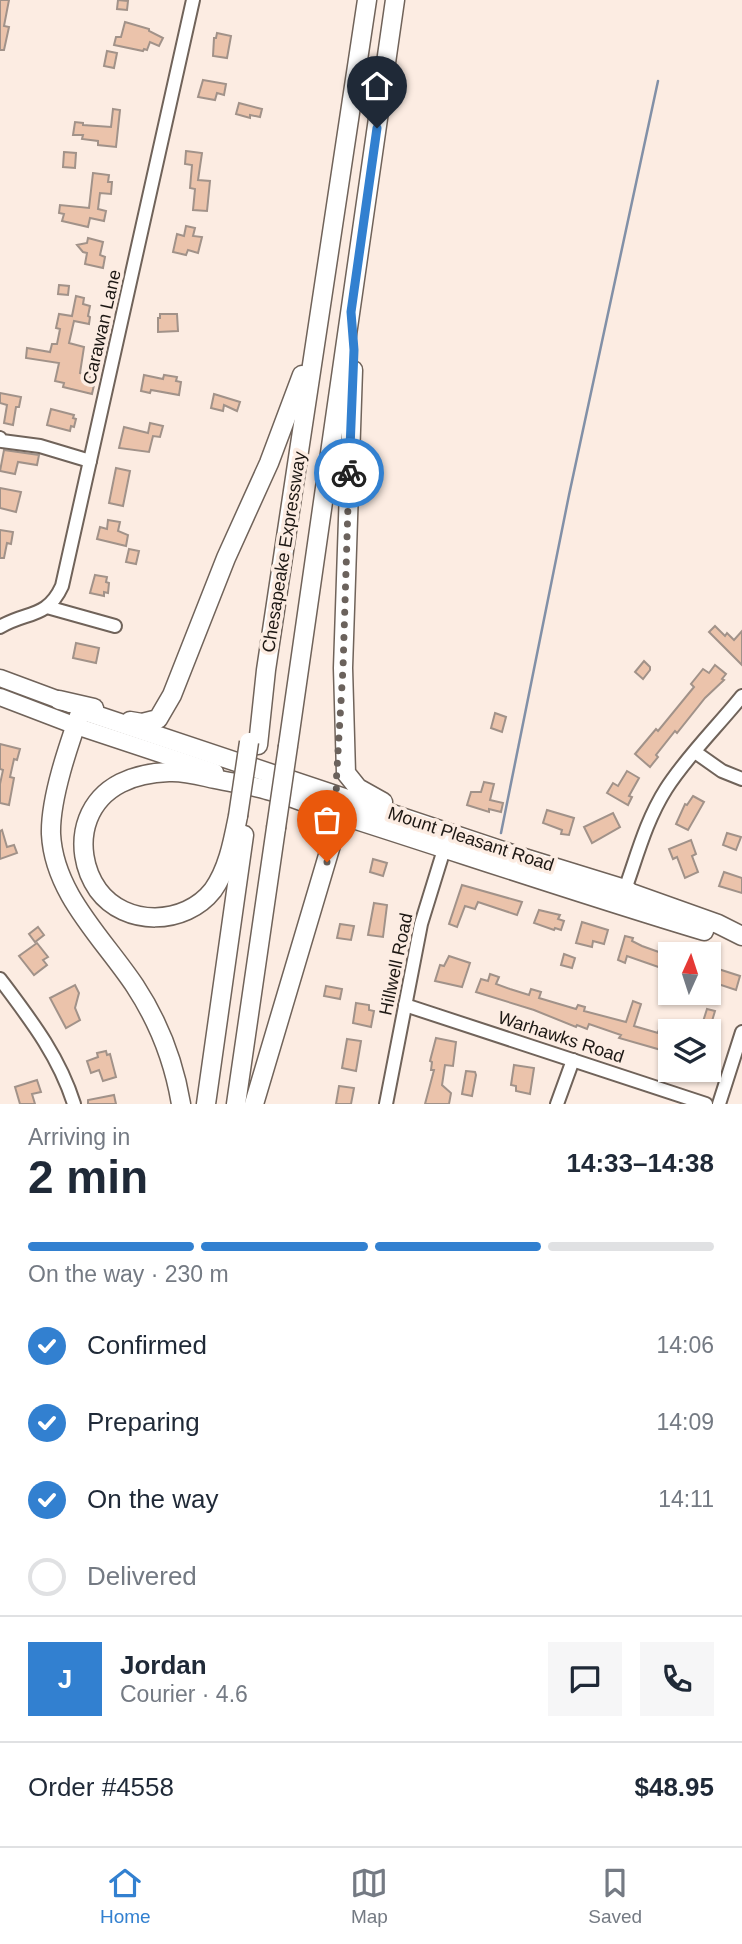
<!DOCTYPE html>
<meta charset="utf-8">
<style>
:root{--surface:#fff;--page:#f6f6f7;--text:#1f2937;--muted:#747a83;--line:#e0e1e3;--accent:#3280d0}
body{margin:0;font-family:Arial,sans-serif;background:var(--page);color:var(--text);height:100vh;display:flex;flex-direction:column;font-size:26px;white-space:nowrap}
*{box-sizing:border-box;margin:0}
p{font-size:23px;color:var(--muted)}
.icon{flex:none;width:38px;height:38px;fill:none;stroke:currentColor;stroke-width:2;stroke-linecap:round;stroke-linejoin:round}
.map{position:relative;height:1104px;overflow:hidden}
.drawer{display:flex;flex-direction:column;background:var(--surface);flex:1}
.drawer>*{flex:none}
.needle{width:46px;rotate:3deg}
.tools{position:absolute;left:658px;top:942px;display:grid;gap:14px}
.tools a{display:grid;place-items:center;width:63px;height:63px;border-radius:0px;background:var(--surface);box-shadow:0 2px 5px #0004;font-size:35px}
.pin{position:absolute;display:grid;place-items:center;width:60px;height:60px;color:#fff;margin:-72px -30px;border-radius:50% 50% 50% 0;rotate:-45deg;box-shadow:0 0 7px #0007}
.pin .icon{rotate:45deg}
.courier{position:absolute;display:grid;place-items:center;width:70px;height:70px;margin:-35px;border:5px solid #3280d0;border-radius:50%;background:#fff;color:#222;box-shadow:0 2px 9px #0007}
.headline em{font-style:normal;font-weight:700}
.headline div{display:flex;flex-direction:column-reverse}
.headline{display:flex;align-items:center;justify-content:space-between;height:119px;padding:0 28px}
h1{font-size:46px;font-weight:700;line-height:52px}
.bar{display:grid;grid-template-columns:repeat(4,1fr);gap:10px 7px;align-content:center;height:84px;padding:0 28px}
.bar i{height:9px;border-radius:5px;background:var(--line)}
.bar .active{background:var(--accent)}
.bar p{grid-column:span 4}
.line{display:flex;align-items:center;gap:18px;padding:0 28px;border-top:2px solid var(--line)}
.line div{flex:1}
.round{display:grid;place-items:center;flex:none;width:74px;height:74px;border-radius:0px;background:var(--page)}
ol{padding:0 28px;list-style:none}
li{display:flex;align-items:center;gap:21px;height:77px}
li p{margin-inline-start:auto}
li .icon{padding:7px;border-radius:50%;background:var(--accent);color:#fff;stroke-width:4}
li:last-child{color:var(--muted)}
li i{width:38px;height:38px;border:4px solid var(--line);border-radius:50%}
.tabs{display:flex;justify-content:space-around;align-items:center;height:98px;border-top:2px solid var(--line);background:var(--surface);font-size:19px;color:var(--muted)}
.tabs a{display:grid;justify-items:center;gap:4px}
.tabs .active{color:var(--accent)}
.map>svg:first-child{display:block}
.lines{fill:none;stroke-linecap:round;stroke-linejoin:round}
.stream{stroke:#8290a7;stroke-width:2.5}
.building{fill:#ebc3ab;stroke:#a19289;stroke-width:2}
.minor-casing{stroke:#70635a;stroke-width:16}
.major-casing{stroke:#70635a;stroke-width:19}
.highway-casing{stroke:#70635a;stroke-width:21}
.minor{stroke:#fff;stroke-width:12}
.major{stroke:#fff;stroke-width:16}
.highway{stroke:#fff;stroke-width:18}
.highway-bridge-casing{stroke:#70635a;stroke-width:21;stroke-linecap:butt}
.highway-bridge{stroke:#fff;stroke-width:18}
.done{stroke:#6b625c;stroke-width:7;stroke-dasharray:0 12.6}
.route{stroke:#3280d0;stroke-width:9}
.labels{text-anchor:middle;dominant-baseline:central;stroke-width:7;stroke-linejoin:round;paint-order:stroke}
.street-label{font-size:18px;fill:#1d1814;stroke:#fcece2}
</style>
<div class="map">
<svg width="742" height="1104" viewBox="0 0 742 1104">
<rect width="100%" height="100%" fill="#fcece2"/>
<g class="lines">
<polyline class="stream" points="501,833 569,495 658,81"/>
</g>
<g class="building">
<polygon points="0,0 9,0 4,26 9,27 4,50 0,50"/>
<polygon points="118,0 128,1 127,10 117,9"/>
<polygon points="125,22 149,29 149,31 163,38 159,46 150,42 147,50 144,49 143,51 114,45 116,37 121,37"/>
<polygon points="217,33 231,36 227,58 213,56 214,38 216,38"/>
<polygon points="107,51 117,53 114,68 104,66"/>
<polygon points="203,80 226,84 224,95 217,93 215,100 198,97"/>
<polygon points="239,103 262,109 260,117 250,115 250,118 236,114"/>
<polygon points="113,109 120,110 116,147 98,145 98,141 82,139 83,135 73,135 75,122 83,123 83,125 111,127"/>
<polygon points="186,151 202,153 198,180 210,181 207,211 193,210 195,189 190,188 192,165 185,164"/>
<polygon points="64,152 76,153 75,168 63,167"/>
<polygon points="93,173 109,175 108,182 112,182 111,194 100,193 98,209 106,211 104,221 90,218 88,227 62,221 64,214 59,213 60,205 89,208"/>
<polygon points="186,226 195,228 193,236 202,237 198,253 188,250 186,255 173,252 177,234 184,236"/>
<polygon points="88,238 103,242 100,255 105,257 103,268 85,264 87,253 83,252 77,245 87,243"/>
<polygon points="59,285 69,286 68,295 58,294"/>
<polygon points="76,296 84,298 83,304 90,306 88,316 90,317 89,324 74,321 69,343 84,347 80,373 90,376 89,380 94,385 92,394 63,387 64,383 55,381 59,363 26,358 27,348 50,352 52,344 57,344 60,329 56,328 59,314 72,316"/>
<polygon points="160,314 177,314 178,331 158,332 158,318 160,318"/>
<polygon points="144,375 163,379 164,375 177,377 176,381 181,382 179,395 151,390 150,393 141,391"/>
<polygon points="0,393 21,397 19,407 16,407 13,425 4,423 7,405 0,403"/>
<polygon points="214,394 240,402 237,411 224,405 223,411 211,408"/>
<polygon points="51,409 74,415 73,418 76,419 74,427 71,426 70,431 47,425"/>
<polygon points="150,423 163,426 160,437 153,436 149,452 119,448 124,427 148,433"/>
<polygon points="4,450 39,455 37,465 18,462 15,474 0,471"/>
<polygon points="116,468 130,471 123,506 109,503"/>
<polygon points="0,488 21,492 16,512 0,508"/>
<polygon points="108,520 120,522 118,531 128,535 126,546 97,539 100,527 107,529"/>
<polygon points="0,530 13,532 11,544 7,543 4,558 0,558"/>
<polygon points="129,549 139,551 136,564 126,562"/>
<polygon points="95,575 107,577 106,582 109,583 108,593 104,592 104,596 90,593"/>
<polygon points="715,626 725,636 727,633 734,640 742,631 742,665 709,632"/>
<polygon points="76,643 99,648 96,663 73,658"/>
<polygon points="644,661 650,667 650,670 643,679 635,672"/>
<polygon points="715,665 726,674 722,679 724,680 705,698 677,733 675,731 656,755 658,757 650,767 635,754 656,729 658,731 694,687 691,684 703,669 709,673"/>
<polygon points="495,713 506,717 502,732 491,728"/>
<polygon points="0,744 20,749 17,760 14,759 10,777 14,778 9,805 0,803 0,784 3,770 0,769"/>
<polygon points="627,771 639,778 629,796 632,797 628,805 607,793 613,783 618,786"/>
<polygon points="484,782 494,784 490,800 503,803 501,812 489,809 489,812 467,805 471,792 481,792"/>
<polygon points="693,796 704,802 688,830 676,824 685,804 687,805"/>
<polygon points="547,810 574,818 569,835 561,834 562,830 543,823"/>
<polygon points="613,813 620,827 592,843 584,827"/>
<polygon points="2,830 7,847 14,845 17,853 0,859 0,831"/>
<polygon points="727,833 741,837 736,850 723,845"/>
<polygon points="691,840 696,854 692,856 698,872 685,878 677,857 673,859 669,849"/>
<polygon points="373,859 387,863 383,876 370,872"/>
<polygon points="724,872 742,878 742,893 719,886"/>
<polygon points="462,885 522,902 517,915 478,902 475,909 465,906 457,927 449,924"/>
<polygon points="374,903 387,905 383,937 368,935"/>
<polygon points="539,910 560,915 558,919 564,921 561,930 555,928 554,930 534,923"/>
<polygon points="582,922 608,930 604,944 593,941 592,947 576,943"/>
<polygon points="340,924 354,926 351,940 337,938"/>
<polygon points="38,927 44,935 35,942 29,934"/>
<polygon points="625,936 633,938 632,941 642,946 670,956 670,971 627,956 625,963 618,960"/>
<polygon points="37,943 48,957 43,960 47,965 34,975 19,956"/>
<polygon points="564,954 575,958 572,968 561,965"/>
<polygon points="449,956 470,963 462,987 435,981 440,965 444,966"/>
<polygon points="709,966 740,976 736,990 709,981"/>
<polygon points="490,974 499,977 496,984 510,989 529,995 531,989 541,992 539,998 576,1009 578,1005 585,1007 584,1011 626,1022 633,1001 641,1004 634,1026 658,1033 659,1029 668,1032 670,1034 669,1055 660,1052 661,1050 619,1038 621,1035 589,1024 587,1029 577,1025 576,1027 534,1010 476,992 481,979 488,981"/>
<polygon points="75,985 79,993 75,1008 80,1020 66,1028 50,998"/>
<polygon points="326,986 342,989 340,999 324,996"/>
<polygon points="356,1003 369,1005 369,1010 374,1011 371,1027 353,1023"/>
<polygon points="707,1009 715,1011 709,1031 700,1031"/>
<polygon points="436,1038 456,1042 453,1066 445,1065 442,1085 451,1093 449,1104 425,1104 434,1070 431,1070 432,1062 430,1061"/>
<polygon points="347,1039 361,1041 356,1071 342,1068"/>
<polygon points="106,1051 107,1055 110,1054 116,1077 103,1081 99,1070 91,1073 87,1061 98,1057 97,1053"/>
<polygon points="514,1065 534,1068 530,1094 516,1091 516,1086 511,1085"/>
<polygon points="466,1071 475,1072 476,1075 472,1096 462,1094"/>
<polygon points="37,1080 41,1092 32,1094 35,1104 20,1104 15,1087"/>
<polygon points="339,1086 354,1088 351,1104 336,1104"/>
<polygon points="114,1095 116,1104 88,1104 88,1100"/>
</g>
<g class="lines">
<defs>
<g id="minor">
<polyline points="0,438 2,441 40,446 90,461"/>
<polyline points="47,607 115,626"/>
<path d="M0,627C26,611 47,619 62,586L193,0"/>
<polyline points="695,752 722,771 742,779"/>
<path d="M623,895C636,860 645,822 666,789C687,756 717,727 742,696"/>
<path d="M0,979C30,1019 59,1056 74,1104"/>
<polyline points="405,1005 706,1104"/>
<polyline points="386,1104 421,924 446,843"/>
<polyline points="557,1104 573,1060"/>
<polyline points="719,1104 742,1032"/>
</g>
<g id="major">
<polyline points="0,678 70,704"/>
<polyline points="0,697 76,726 215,772"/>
</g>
<g id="highway">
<polyline points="353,370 343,668 346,773 358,788 383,802"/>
<polyline points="59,700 94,708"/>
<polyline points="130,721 142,723 158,719 172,695 226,558 269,463 302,375"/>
<polyline points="258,745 266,670 367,0"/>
<polyline points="288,746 395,0"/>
<path d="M238,816C233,841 228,869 213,890C185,926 125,927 98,890C84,870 79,843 88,819C101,785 135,773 169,772C184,771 201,776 215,779C233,783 250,785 267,790C294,797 320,809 347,817C466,855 584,895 704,931"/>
<path d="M181,1104C174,1062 158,1021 135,986C103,938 54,894 51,834C50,798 69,744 81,710L518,856L625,889L631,893L718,924L742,936"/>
<polyline points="206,1104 244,835"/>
<polyline points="236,1104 276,828"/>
<polyline points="254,1104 340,815 338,805"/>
</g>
</defs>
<use href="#minor" class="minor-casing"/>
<use href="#major" class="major-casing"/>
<use href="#highway" class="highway-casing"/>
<use href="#minor" class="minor"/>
<use href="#major" class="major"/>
<use href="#highway" class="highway"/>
<defs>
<g id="highway-bridge">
<polyline points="238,816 249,742"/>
<polyline points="276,828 288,746"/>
</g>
</defs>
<use href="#highway-bridge" class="highway-bridge-casing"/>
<use href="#highway-bridge" class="highway-bridge"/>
</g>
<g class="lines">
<polyline class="done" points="327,862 340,815 336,786 343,668 349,473"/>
<polyline class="route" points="349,473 354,350 351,312 377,128"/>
</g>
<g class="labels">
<g class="street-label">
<text transform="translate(102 327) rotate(-77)">Carawan Lane</text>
<text transform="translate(284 552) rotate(-81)">Chesapeake Expressway</text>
<text transform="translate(471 839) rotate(18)">Mount Pleasant Road</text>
<text transform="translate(396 964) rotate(-78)">Hillwell Road</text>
<text transform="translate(561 1037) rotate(18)">Warhawks Road</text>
</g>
</g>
</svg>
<div class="tools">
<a><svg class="needle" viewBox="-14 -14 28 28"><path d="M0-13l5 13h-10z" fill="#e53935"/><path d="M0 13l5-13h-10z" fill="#747a83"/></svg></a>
<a><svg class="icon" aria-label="layers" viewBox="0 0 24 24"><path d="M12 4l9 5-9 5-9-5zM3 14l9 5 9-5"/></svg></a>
</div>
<div class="pin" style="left:327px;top:862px;background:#ea580c"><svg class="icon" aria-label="bag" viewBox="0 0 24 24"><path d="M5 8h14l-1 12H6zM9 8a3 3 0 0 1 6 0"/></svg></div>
<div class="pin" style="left:377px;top:128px;background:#1f2937"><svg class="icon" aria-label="home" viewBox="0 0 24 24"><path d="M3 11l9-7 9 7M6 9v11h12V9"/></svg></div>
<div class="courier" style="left:349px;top:473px"><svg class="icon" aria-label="bike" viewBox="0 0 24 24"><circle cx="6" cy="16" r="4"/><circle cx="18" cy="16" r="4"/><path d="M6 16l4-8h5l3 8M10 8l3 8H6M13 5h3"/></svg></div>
</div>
<section class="drawer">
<div class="headline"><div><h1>2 min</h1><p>Arriving in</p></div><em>14:33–14:38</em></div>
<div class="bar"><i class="active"></i><i class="active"></i><i class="active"></i><i></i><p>On the way · 230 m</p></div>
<ol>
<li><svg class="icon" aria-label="check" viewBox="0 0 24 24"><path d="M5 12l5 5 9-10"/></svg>Confirmed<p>14:06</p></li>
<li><svg class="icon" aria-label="check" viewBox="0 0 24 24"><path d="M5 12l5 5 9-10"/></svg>Preparing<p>14:09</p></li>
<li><svg class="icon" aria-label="check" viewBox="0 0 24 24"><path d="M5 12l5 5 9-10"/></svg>On the way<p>14:11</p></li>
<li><i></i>Delivered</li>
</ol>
<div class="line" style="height:126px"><b class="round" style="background:var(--accent);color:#fff">J</b><div><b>Jordan</b><p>Courier · 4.6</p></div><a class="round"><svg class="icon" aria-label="chat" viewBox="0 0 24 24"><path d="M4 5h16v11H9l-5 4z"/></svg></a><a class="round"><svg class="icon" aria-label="phone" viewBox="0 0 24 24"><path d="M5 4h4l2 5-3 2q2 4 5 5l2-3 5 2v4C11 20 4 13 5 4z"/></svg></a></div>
<div class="line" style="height:91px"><div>Order #4558</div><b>$48.95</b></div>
</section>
<nav class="tabs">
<a class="active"><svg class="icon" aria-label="home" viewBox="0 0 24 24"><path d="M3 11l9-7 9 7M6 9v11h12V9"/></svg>Home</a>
<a><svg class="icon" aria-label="map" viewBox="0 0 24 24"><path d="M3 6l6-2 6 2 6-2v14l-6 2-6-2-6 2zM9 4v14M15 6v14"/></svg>Map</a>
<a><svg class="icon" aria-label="saved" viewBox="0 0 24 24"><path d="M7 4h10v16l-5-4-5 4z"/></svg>Saved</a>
</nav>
